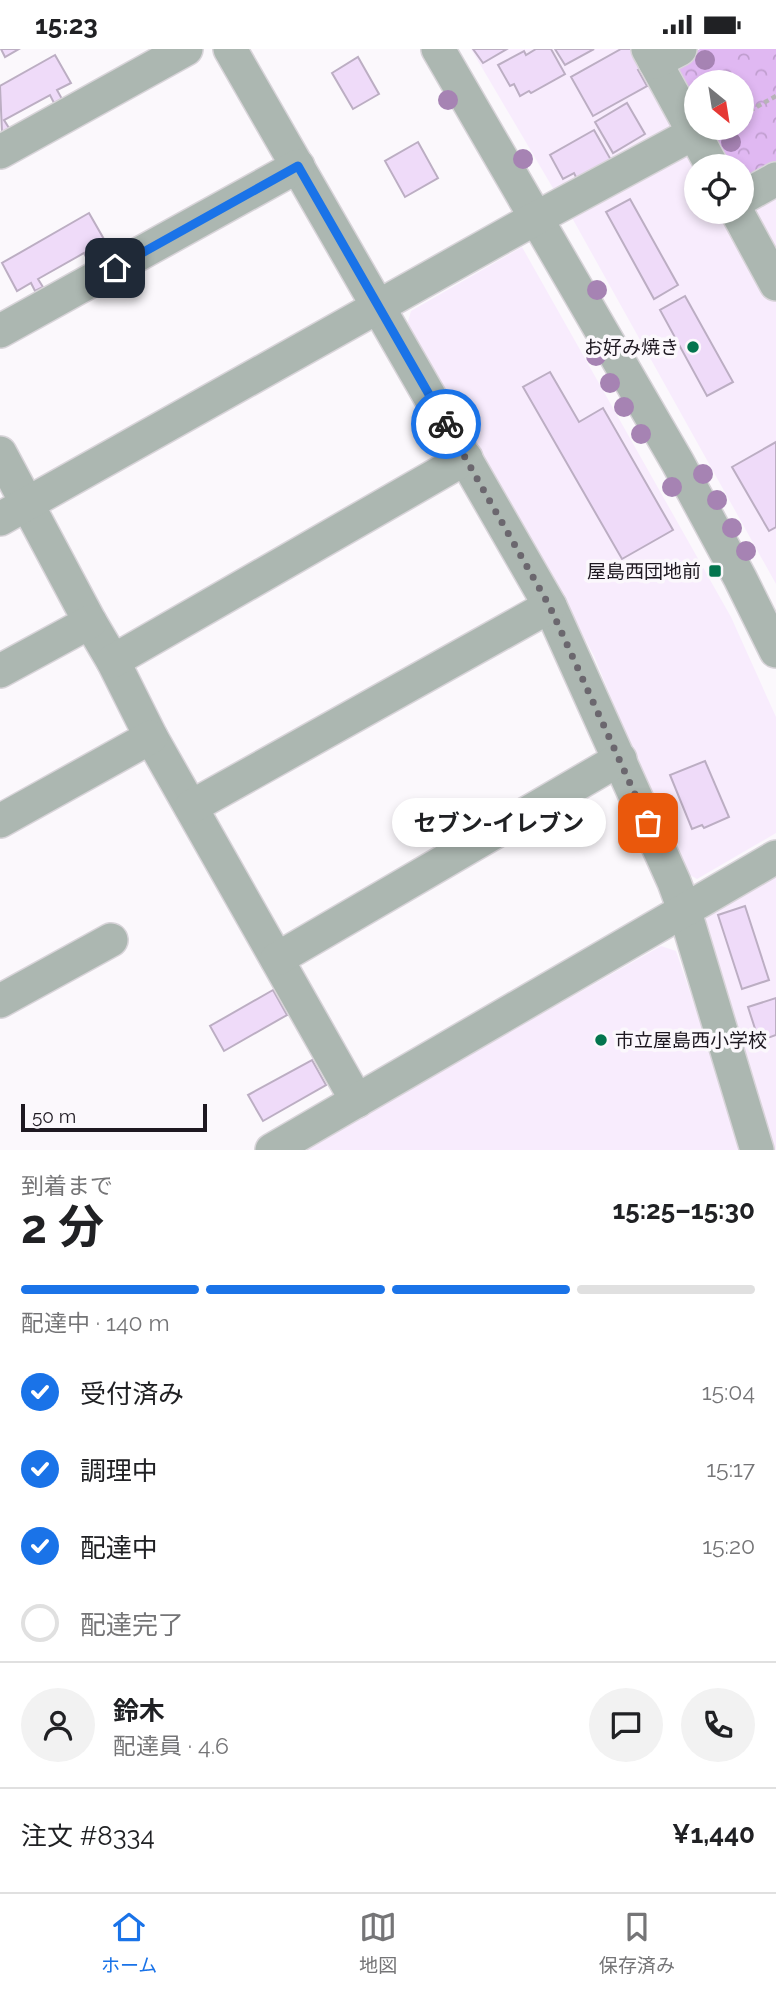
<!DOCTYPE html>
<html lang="ja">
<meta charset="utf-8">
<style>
:root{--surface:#fff;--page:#f2f2f2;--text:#202124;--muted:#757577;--line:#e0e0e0;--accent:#1a73e8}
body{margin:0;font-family:Raleway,"Noto Sans JP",sans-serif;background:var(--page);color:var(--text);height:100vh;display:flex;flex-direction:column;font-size:26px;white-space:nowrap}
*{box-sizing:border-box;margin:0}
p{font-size:23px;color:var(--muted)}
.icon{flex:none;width:38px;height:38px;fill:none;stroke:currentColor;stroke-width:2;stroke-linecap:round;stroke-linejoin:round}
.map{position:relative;height:1101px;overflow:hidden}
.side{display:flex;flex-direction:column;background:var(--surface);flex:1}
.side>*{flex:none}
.needle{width:46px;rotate:150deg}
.buttons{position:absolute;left:684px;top:21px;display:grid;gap:14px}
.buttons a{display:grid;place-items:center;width:70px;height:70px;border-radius:50%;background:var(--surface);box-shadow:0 4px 10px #0003;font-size:35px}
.scale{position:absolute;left:21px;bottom:18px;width:186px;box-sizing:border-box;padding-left:7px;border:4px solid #1e1921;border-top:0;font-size:19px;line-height:24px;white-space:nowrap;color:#1e1921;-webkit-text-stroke:5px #fbf8fc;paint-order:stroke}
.pin{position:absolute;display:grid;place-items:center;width:60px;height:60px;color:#fff;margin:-30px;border-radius:14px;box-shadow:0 4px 10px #0006}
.courier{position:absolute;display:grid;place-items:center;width:70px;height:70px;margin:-35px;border:5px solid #1a73e8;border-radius:50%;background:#fff;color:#222;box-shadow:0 2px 9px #0007}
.bubble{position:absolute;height:49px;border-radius:24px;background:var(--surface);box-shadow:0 4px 10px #0003;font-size:23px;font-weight:700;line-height:49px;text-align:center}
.headline em{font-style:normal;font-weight:700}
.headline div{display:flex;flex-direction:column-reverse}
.headline{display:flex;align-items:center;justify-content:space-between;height:119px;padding:0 21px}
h1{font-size:46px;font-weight:700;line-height:52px}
.bar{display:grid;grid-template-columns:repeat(4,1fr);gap:10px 7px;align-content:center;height:84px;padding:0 21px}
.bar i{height:9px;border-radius:5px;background:var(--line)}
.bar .active{background:var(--accent)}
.bar p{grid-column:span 4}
.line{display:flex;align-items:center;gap:18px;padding:0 21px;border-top:2px solid var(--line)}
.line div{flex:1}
.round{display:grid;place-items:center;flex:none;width:74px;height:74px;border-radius:37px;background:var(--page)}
ol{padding:0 21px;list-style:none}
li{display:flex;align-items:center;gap:21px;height:77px}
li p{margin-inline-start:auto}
li .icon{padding:7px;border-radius:50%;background:var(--accent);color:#fff;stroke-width:4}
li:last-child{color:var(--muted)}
li i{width:38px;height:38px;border:4px solid var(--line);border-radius:50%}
.status{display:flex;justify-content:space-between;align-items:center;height:49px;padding:0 35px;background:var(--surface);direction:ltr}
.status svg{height:19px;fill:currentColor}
.tabs{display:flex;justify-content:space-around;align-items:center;height:98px;border-top:2px solid var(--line);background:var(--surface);font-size:19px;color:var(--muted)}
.tabs a{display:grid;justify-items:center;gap:4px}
.tabs .active{color:var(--accent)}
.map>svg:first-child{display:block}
.built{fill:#f8ecfd}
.forest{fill:url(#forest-crowns)}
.building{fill:#efdbf9;stroke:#bcaec3;stroke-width:2}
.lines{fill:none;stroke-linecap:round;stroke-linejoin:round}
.minor-casing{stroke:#d8d4d9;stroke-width:36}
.path{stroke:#b7b3b8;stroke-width:4.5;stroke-dasharray:5 3.5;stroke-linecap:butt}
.minor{stroke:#acb7b1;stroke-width:33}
.tree{fill:#a683b3}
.done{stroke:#6b676e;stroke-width:7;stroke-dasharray:0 12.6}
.route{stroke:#1a73e8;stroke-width:9}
.poi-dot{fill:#03744e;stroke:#fbf8fc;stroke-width:2.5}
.labels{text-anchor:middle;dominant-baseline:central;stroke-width:7;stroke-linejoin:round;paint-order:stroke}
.poi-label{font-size:19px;fill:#1e1921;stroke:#fbf8fc;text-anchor:end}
</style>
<div class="status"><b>15:23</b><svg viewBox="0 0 49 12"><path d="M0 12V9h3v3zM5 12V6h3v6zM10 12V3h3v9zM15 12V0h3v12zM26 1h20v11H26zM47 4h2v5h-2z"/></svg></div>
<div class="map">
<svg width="776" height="1101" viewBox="0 0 776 1101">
<defs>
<pattern id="forest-crowns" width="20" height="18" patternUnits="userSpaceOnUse" patternTransform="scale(1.75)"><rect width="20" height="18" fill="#e0b8f2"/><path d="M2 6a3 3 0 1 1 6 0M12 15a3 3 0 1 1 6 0" fill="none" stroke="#c09ecf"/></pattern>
</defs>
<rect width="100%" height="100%" fill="#fbf8fc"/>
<g class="built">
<polygon points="471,0 639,0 677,68 671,82 557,146"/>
<polygon points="688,103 696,117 696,163 728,163 776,253 776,535 571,167"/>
<polygon points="776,142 776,209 752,166 759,152"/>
<polygon points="522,198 731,568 776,668 776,784 697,830 681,821 594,607 562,547 407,276 411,262"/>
<polygon points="776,825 776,1101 772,1101 705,879 707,864"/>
<polygon points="661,897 676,902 744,1101 302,1101"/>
</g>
<polygon class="forest" points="700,0 776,0 776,120 742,134 742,117 727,117 706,79 742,79 742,33 696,33 696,60 677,24 679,11"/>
<g class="building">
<polygon points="1,0 19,0 5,8"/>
<polygon points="473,0 507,0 483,14"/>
<polygon points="536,0 551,0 565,25 531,44 529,42 520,47 514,35 510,37 498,16 524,2 526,6"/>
<polygon points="555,0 594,0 565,16"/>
<polygon points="621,0 631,0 642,19 638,21 647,37 593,67 571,28"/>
<polygon points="55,6 71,34 57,41 62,50 54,54 50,46 4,71 9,79 2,84 0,37"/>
<polygon points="358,8 379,45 353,60 332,24"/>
<polygon points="627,54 645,85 613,104 595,73"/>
<polygon points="594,81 611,111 577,130 574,124 563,130 550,106"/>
<polygon points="418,93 438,129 405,148 385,112"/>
<polygon points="630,150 678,236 654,250 606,163"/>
<polygon points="89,164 105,192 91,200 96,209 88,212 84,204 38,230 43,238 35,242 31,234 17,242 2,214"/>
<polygon points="685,247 733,333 707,347 660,261"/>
<polygon points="550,323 579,373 603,359 673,481 622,510 523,338"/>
<polygon points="776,393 776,478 769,482 732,418"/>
<polygon points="705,712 729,768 704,779 702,776 692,780 670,726"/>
<polygon points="745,857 769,931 742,940 718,866"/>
<polygon points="273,941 287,966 224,1002 210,977"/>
<polygon points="776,949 776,986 759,992 748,958"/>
<polygon points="312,1011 326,1036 263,1072 248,1046"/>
</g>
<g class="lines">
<defs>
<g id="minor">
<polyline points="230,0 550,557 674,833 685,863 757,1101"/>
<polyline points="438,0 678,414 740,529 776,602"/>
<polyline points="648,0 694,84"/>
<polyline points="655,13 680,0"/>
<polyline points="0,103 186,0"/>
<polyline points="742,149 776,130"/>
<polyline points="737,163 776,235"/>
<polyline points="0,282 298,117"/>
<polyline points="0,404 90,573 113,612 151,688 357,1052"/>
<polyline points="0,470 518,179 694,84 712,117"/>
<polyline points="113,612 466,409"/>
<polyline points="0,622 90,573"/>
<polyline points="191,758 550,557"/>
<polyline points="0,772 151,688"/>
<polyline points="277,910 620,710"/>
<polyline points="0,952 111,891"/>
<polyline points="272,1101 776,808"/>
</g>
</defs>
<use href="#minor" class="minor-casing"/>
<polyline class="path" points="742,66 776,47"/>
<use href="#minor" class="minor"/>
</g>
<g class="tree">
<circle cx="705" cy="11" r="10"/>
<circle cx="448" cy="51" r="10"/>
<circle cx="731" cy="93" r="10"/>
<circle cx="523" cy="110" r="10"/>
<circle cx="597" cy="241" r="10"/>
<circle cx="596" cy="307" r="10"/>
<circle cx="610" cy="334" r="10"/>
<circle cx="624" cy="358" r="10"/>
<circle cx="641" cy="385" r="10"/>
<circle cx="703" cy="425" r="10"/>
<circle cx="672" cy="438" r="10"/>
<circle cx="717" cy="451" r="10"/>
<circle cx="732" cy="479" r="10"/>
<circle cx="746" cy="502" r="10"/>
</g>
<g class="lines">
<polyline class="done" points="446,375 550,558 648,774"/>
<polyline class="route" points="115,219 298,117 446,375"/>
</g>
<g class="poi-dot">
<circle cx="693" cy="298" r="7"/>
<rect x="708" y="515" width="14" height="14" rx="3.5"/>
<circle cx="601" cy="991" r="7"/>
</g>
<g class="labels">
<g class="poi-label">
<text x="679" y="298">お好み焼き</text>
<text x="701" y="522">屋島西団地前</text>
<text x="615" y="991" text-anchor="start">市立屋島西小学校</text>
</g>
</g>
</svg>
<div class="buttons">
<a><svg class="needle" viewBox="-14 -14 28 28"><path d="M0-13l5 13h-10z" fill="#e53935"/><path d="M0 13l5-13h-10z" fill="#757577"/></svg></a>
<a><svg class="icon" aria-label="locate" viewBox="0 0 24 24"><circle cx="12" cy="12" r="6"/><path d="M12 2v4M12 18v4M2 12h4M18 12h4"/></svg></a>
</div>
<div class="scale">50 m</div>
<div class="pin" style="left:648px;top:774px;background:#ea580c"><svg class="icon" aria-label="bag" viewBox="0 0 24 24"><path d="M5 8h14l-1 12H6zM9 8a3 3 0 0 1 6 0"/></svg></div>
<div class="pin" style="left:115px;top:219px;background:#1f2937"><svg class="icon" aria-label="home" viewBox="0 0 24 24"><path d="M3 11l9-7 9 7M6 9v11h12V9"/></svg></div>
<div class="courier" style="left:446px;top:375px"><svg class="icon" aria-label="bike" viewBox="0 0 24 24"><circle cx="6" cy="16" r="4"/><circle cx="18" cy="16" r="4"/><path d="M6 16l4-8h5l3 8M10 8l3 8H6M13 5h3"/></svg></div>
<div class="bubble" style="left:392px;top:749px;width:214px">セブン-イレブン</div>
</div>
<section class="side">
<div class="headline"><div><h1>2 分</h1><p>到着まで</p></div><em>15:25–15:30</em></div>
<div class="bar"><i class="active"></i><i class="active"></i><i class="active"></i><i></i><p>配達中 · 140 m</p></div>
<ol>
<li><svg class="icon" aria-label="check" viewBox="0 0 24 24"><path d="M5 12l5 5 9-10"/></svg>受付済み<p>15:04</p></li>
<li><svg class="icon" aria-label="check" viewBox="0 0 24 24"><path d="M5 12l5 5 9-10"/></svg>調理中<p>15:17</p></li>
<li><svg class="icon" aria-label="check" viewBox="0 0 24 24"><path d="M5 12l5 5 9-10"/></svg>配達中<p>15:20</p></li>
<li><i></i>配達完了</li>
</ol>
<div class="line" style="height:126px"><a class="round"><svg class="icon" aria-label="person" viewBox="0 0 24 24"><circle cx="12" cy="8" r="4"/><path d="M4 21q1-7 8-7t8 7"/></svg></a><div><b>鈴木</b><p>配達員 · 4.6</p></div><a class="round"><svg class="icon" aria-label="chat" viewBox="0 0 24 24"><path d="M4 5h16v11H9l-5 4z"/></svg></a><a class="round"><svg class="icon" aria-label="phone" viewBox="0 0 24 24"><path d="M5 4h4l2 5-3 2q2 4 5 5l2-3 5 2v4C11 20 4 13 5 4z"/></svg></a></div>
<div class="line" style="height:91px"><div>注文 #8334</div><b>¥1,440</b></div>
</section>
<nav class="tabs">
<a class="active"><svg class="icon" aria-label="home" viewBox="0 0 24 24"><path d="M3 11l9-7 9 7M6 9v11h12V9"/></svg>ホーム</a>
<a><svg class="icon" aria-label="map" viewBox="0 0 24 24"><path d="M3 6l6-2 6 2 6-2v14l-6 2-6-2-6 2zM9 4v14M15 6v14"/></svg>地図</a>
<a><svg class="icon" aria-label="saved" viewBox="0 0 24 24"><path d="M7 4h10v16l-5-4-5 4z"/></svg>保存済み</a>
</nav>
